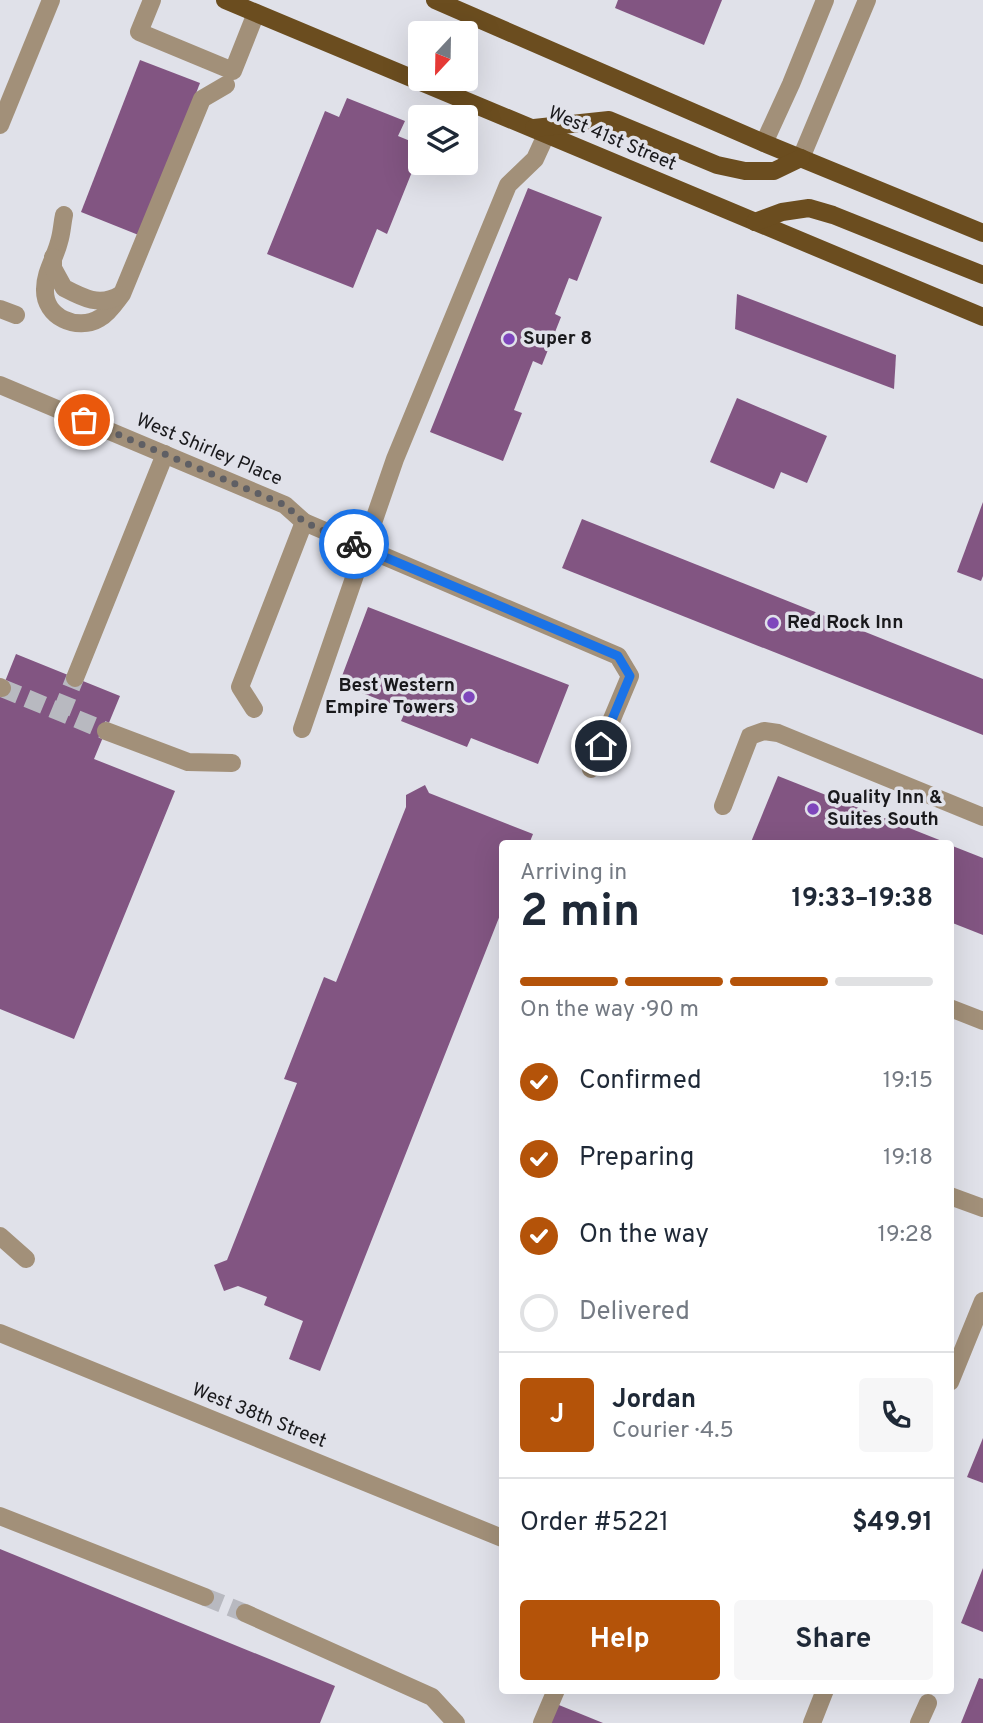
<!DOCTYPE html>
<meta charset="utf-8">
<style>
:root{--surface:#fff;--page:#f6f6f7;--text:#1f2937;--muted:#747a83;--line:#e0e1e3;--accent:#b45309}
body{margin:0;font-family:Overpass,sans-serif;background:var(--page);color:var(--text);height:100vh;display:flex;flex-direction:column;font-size:26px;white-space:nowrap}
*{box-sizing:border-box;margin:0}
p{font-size:23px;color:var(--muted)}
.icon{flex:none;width:38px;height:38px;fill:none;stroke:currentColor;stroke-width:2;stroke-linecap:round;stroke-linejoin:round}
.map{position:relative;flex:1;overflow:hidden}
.panel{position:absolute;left:499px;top:840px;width:455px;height:854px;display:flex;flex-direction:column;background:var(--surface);border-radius:7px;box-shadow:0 7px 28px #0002}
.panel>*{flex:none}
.needle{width:46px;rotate:202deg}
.controls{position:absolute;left:408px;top:21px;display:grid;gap:14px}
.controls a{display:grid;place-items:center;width:70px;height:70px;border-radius:7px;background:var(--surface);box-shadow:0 7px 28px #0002;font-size:35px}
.pin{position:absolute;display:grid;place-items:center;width:60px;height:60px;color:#fff;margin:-30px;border:4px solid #fff;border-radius:50%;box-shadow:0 2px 7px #0007}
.courier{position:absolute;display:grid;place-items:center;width:70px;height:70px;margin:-35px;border:5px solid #1a73e8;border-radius:50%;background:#fff;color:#222;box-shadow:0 2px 9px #0007}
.overview em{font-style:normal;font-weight:700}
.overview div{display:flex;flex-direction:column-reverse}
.overview{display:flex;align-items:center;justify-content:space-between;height:119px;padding:0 21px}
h1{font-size:46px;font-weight:700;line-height:52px}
.bar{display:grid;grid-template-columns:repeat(4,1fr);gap:10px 7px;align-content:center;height:84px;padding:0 21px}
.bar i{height:9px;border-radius:5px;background:var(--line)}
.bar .active{background:var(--accent)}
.bar p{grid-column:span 4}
.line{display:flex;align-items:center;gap:18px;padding:0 21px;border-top:2px solid var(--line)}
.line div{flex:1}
.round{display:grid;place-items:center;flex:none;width:74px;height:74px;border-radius:7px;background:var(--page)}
ol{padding:0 21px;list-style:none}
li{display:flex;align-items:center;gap:21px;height:77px}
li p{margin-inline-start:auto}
li .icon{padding:7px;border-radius:50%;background:var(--accent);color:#fff;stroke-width:4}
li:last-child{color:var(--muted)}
li i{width:38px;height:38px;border:4px solid var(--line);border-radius:50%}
.button{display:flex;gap:14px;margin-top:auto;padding:14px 21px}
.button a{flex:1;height:80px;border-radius:7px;background:var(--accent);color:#fff;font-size:28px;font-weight:700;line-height:80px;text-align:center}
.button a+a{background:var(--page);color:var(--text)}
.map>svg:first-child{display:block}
.building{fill:#825582}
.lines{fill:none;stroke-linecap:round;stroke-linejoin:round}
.minor-tunnel{stroke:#b8b9c0;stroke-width:18;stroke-dasharray:18 9;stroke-linecap:butt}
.minor{stroke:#a29079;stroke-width:18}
.major{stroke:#6b4d1f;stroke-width:18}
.done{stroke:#5f5f64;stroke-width:7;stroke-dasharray:0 12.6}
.route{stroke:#1a73e8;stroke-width:9}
.poi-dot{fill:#7e46bc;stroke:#e0e1e9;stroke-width:2.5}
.labels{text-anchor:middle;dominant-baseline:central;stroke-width:7;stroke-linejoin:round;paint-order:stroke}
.street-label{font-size:19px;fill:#19191c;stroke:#e0e1e9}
.poi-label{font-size:19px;font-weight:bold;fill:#19191c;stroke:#e0e1e9;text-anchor:start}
</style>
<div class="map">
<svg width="983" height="1723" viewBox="0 0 983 1723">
<rect width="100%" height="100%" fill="#e0e1e9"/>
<g class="building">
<polygon points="618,0 722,0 704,45 615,8"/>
<polygon points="140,60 200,83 141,236 81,212"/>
<polygon points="347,98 405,121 398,136 420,145 420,152 387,234 377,229 353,288 267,254 325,111 339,117"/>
<polygon points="528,188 602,217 577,281 569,278 555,314 561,317 542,365 533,361 514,410 522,413 503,461 430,432"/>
<polygon points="737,294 896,355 894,389 735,329"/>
<polygon points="737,398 827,436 807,483 781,472 774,489 710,462"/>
<polygon points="983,502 983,576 981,581 957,572"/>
<polygon points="582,519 983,679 983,735 562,568"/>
<polygon points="368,607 569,685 538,764 471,738 467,747 401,721 406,710 339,684"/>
<polygon points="16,654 120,696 94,759 175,791 74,1039 0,1009 0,694"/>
<polygon points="778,776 947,843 947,844 751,842"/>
<polygon points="425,785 429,793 533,834 529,844 502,844 502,910 320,1371 289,1359 303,1321 264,1305 267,1297 238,1286 224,1291 214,1265 227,1260 297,1083 284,1079 324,977 336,982 406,807 406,795"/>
<polygon points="950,845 983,858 983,935 950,922"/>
<polygon points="983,1438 983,1483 967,1477"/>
<polygon points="0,1549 335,1686 320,1723 0,1723"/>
<polygon points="983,1568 983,1632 961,1623"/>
<polygon points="979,1678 983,1679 983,1723 961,1723"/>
<polygon points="554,1703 603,1723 546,1723"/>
</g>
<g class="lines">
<g class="minor-tunnel">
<polyline points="2,688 106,731"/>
<polyline points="61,713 75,678"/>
<polyline points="205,1597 245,1613"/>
</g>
<g class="minor">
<polyline points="152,0 139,32 233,71 256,13"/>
<polyline points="0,125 51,0"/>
<polyline points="764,143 791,84 825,0"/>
<polyline points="801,158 867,0"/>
<path d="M64,215C62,224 62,233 59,242C55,258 45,272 45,289C44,317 77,332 100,318C109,313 116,302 122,294L202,99L226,85"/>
<path d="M53,257V268L64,288C83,298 100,307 120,295"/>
<polyline points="0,309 16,315"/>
<polyline points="0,385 285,505 304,522 618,656 630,676 591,769"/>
<polyline points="75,678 165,454"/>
<polyline points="0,687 2,688"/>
<polyline points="254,709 240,687 304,522"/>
<polyline points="302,729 395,459 508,185 535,159 546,135"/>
<polyline points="106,731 188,762 232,763"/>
<polyline points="723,806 750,736 764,731 778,733 983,817"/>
<polyline points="950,1008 983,1021"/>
<polyline points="950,1196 983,1208"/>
<polyline points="0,1236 26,1259"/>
<polyline points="0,1333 502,1538"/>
<polyline points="950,1382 983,1301"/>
<polyline points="0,1516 205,1597"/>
<polyline points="245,1613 432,1697 456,1723"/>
<polyline points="542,1723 556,1690"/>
<polyline points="812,1723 825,1690"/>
<polyline points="919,1723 928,1703"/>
</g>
<g class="major">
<polyline points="225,0 983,317"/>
<polyline points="435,0 764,143 983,233"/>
<polyline points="534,128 609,120 717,165 745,171 774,171 801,158"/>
<polyline points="755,222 782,212 809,208 833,215 983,275"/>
</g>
</g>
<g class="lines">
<polyline class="done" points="84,420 285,505 304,522 354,544"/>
<polyline class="route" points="354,544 618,656 630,676 601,746"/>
</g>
<g class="poi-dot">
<circle cx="509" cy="339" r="7"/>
<circle cx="773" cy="623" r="7"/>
<circle cx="469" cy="697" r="7"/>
<circle cx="813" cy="809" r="7"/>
</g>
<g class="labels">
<g class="street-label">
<text transform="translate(612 139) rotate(23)">West 41st Street</text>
<text transform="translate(209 450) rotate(23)">West Shirley Place</text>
<text transform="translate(259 1416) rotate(22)">West 38th Street</text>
</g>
<g class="poi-label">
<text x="523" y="339">Super 8</text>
<text x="787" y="623">Red Rock Inn</text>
<text x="455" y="686" text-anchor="end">Best Western<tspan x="455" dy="22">Empire Towers</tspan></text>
<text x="827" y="798">Quality Inn &amp;<tspan x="827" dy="22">Suites South</tspan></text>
</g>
</g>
</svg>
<div class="controls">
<a><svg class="needle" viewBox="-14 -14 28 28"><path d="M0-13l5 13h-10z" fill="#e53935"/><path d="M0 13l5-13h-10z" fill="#747a83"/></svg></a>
<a><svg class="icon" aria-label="layers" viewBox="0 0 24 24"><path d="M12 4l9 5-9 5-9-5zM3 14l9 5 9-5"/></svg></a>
</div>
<div class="pin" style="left:84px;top:420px;background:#ea580c"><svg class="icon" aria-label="bag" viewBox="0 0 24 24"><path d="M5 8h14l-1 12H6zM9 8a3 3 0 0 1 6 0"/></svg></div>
<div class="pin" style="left:601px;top:746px;background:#1f2937"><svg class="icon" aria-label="home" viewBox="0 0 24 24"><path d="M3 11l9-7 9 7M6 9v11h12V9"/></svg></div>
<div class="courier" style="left:354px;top:544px"><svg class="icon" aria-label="bike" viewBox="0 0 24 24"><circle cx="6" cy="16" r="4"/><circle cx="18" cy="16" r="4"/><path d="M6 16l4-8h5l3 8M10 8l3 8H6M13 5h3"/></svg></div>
<section class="panel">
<div class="overview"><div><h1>2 min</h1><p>Arriving in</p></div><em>19:33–19:38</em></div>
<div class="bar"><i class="active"></i><i class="active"></i><i class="active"></i><i></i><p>On the way · 90 m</p></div>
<ol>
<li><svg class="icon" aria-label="check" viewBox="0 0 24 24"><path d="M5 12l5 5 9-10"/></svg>Confirmed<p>19:15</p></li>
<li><svg class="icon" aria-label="check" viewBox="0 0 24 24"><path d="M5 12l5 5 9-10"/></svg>Preparing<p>19:18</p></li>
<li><svg class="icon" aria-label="check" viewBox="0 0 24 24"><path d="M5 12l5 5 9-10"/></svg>On the way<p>19:28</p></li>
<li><i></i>Delivered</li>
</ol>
<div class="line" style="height:126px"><b class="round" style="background:var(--accent);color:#fff">J</b><div><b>Jordan</b><p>Courier · 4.5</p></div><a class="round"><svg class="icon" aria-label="phone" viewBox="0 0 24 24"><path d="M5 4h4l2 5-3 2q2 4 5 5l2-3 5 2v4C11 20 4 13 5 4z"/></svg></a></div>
<div class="line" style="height:91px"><div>Order #5221</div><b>$49.91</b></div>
<div class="button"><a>Help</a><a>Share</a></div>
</section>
</div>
